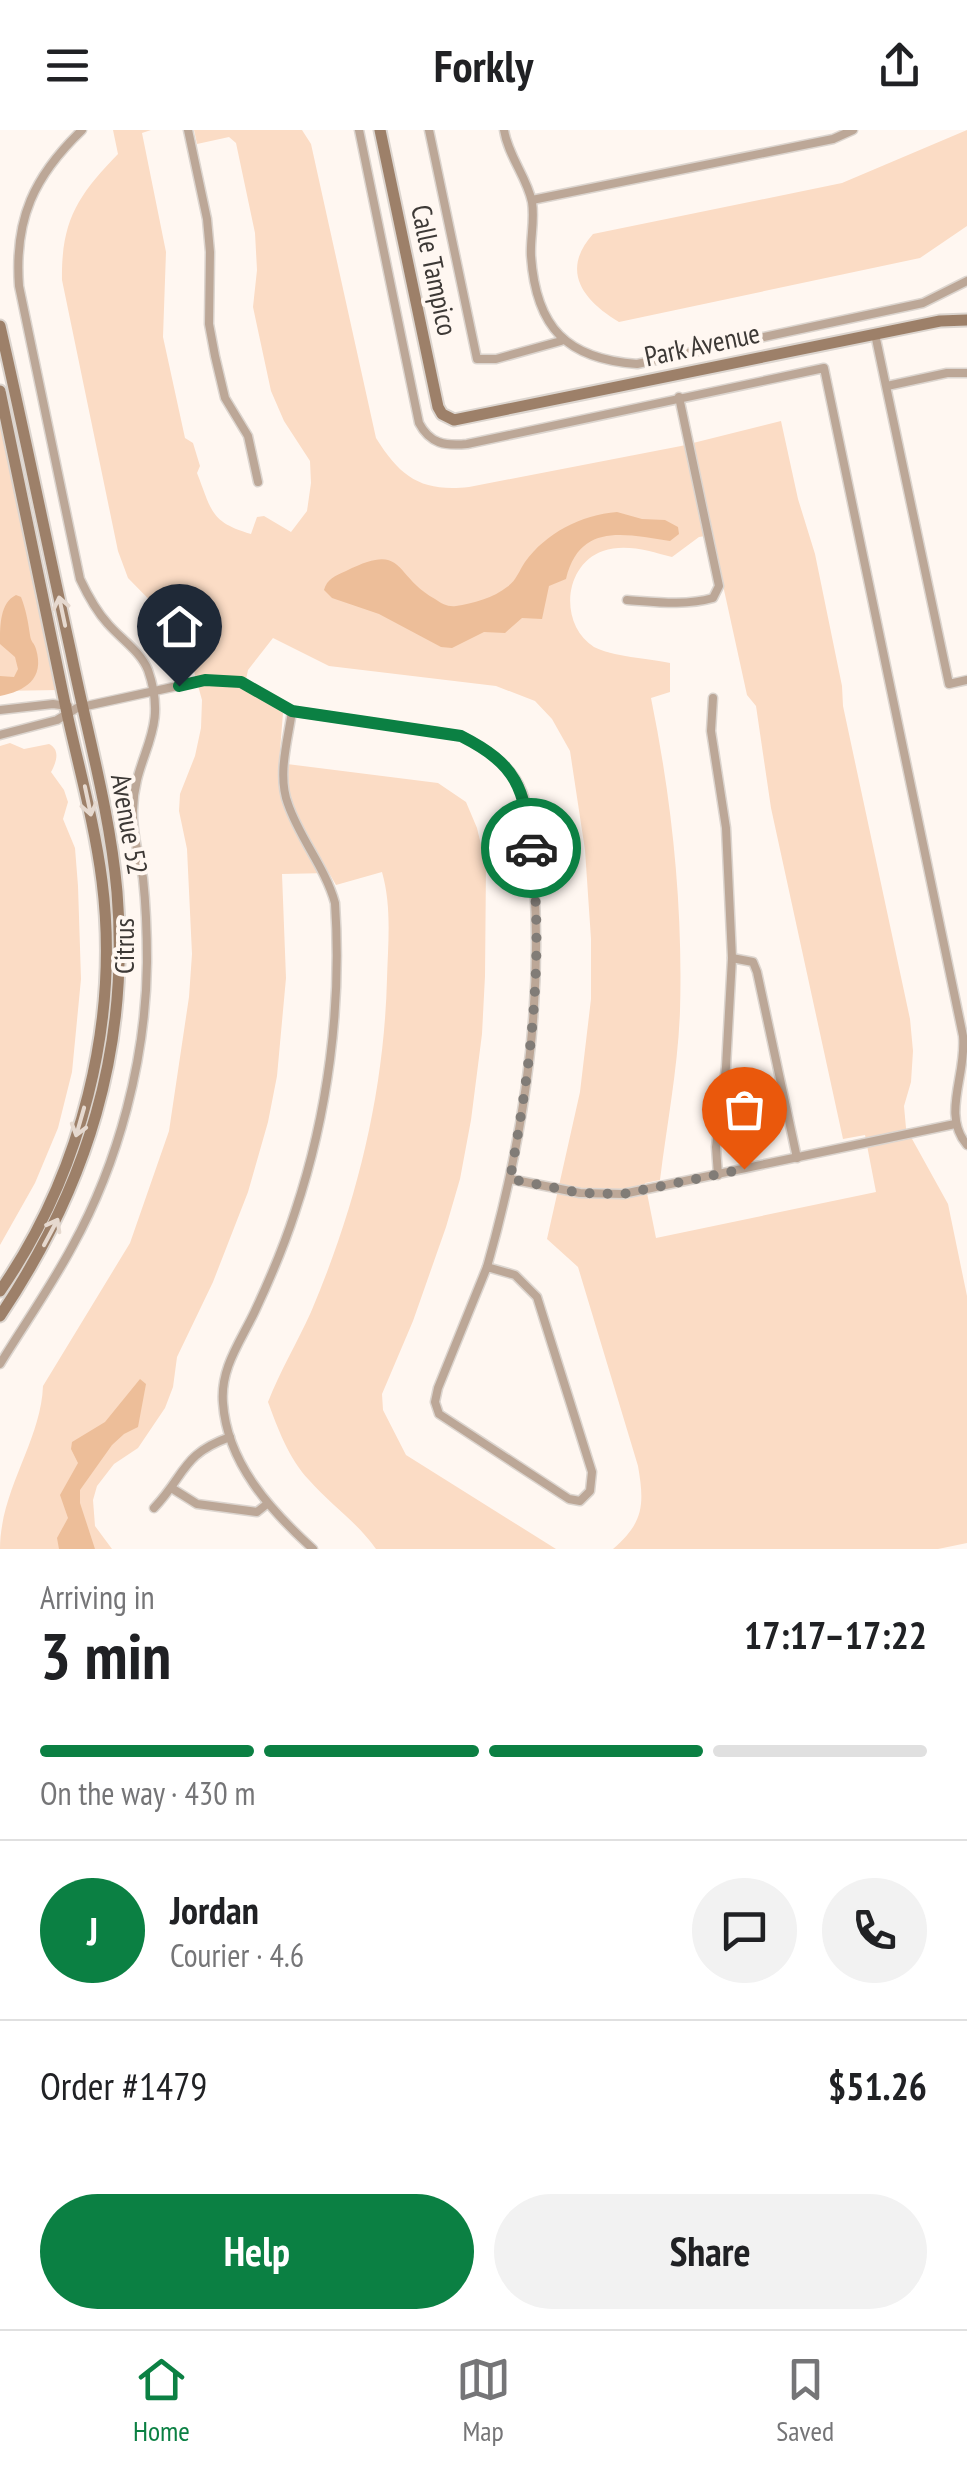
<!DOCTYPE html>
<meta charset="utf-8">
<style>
:root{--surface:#fff;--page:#f2f2f2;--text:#202124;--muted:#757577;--line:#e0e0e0;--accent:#0b8043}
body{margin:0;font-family:"PT Sans Narrow",sans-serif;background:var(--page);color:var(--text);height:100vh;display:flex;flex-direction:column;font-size:38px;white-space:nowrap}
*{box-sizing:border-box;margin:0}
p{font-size:32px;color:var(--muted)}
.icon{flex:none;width:55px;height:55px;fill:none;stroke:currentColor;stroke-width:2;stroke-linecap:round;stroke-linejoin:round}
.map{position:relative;height:1419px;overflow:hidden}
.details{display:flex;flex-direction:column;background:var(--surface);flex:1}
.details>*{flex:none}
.pin{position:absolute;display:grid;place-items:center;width:85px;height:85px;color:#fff;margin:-102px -42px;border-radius:50% 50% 50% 0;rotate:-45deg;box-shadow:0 0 10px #0007}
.pin .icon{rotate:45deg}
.courier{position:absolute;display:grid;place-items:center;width:100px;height:100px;margin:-50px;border:8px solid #0b8043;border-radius:50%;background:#fff;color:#222;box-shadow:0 2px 12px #0007}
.head em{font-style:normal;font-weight:700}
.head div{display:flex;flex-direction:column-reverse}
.head{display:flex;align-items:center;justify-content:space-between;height:170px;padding:0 40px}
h1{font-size:65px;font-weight:700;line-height:75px}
.bar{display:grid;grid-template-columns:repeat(4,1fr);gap:15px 10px;align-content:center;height:120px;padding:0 40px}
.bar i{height:12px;border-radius:8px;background:var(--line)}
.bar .current{background:var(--accent)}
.bar p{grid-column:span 4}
.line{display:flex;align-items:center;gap:25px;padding:0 40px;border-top:2px solid var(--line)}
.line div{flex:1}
.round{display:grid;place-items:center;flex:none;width:105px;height:105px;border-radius:52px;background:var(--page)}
.button{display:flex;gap:20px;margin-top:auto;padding:20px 40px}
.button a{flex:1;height:115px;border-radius:60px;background:var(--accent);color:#fff;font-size:40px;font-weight:700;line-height:115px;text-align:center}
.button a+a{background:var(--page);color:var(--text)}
header{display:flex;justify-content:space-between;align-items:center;height:130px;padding:0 40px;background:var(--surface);font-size:45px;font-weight:700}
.tab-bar{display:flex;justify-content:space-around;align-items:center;height:140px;border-top:2px solid var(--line);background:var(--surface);font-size:28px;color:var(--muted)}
.tab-bar a{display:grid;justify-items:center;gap:5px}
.tab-bar .current{color:var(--accent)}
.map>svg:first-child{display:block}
.green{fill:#fbdcc5;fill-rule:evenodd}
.water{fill:#edbe99}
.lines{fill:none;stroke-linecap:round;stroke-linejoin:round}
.street-casing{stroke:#dcd5cf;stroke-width:11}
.secondary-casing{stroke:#dcd5cf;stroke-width:15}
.street{stroke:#bca797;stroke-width:8}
.secondary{stroke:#9d8069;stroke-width:11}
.oneway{stroke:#e6d9cf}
.done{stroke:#817c77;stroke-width:10;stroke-dasharray:0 18}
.route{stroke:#0b8043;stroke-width:12}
.labels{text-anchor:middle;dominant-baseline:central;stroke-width:8;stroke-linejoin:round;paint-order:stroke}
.street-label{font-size:28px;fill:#3d3936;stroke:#fff7f1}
</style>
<header><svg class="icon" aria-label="menu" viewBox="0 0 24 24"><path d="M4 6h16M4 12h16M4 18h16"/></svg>Forkly<svg class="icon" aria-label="share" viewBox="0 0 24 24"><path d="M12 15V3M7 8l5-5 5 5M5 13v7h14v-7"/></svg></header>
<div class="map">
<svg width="967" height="1419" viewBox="0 0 967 1419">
<rect width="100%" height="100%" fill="#fff7f1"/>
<g class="green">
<path d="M113,0H151L142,3L166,122L163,207L185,308L193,313L200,336L197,343C212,381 210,392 251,404L257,387L264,386L291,402L307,381L311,353L310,331L284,291L271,261L253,177L257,140L255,103L236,13L229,7L197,14L194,0H302L311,14L376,308C401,348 422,362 469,357L681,316L781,291L798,369L815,424L842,556L843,576L910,889L913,921L911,952L904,976L906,998L948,1074L967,1166V1413L938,1419H613C643,1393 645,1376 638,1336L578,1137L547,1109L580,962L591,869V809L585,720L570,621L552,589L535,571L496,556L329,536L273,508L248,540L244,559L283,583L279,633L438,653L466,672L477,698L486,736L485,846L482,904L471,990L460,1049L446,1097L413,1191L382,1264L383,1280L406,1325L556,1419H376C357,1392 331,1375 309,1350C289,1329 278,1299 268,1272C280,1241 297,1213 311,1182C356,1076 384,965 387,849C388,813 392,777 382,742L336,755L329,743L282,744L286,848L277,946L268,992L248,1062L213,1152L177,1227L173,1257L165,1278L138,1318L114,1334L97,1356L93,1370L95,1396L112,1419H0C0,1360 41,1311 43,1256L130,1113L169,1001L189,867L192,824L187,719L179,681L180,664L195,626L201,598L202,570L188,520L173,494L128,448L118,421L62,150C61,91 78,65 118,24ZM712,405L747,565L756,576L771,678L843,1009L865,1005L876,1062L656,1108L645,1053L660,1050C667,994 678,937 680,881C683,775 672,671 651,568L670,562V533C651,529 610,526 594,517C559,495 563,435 603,421C625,413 650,421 672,427L699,407Z"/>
<path d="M967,0V96L920,128L619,192C583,170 560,141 593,104L842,53Z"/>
<polygon points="0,294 59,560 0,561"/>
<path d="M10,613L24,619L49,614C61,620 56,633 51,642L64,660L68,672L63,689L75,718L78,756L81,849L72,942L58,998L35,1053L0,1115V616Z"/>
</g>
<g class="water">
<path d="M617,382L642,389L665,390L678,397L679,404L670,411C627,405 580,391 566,449L549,456L542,489L522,488L505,503L484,502L452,518L441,517L379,484L332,468L324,460C327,449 335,446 346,441C406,411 392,445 435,469C442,474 448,477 456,476C472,474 495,467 507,457C516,451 519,441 525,432C546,403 581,385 617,382Z"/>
<path d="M16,465L21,467C26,480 28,491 30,505C31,513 34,512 36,519C45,549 25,561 0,566V546L14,547L18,539L15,527L0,514C0,495 0,473 16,465Z"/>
<polygon points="140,1249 146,1254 138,1297 124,1304 112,1315 80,1360 80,1373 95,1419 59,1419 57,1408 68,1388 60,1365 78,1333 71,1319 72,1312 105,1292"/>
</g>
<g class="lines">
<defs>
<g id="street">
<polyline points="188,0 207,89 210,122 209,194 215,226 225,268 248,306 258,352"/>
<path d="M359,0L419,293C430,314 445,316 467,314L824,238L963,906C967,944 941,985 967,1015"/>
<polyline points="429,0 477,229 496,229 561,211"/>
<path d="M504,0C508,26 527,47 532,72C535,91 530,108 531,126C536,198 567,229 637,234L923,173L967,151"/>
<polyline points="532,70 833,9 853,0"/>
<polyline points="875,204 949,554 967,550"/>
<polyline points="887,256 947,243 967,243"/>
<path d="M627,470C656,472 685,476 713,468L719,456L679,267"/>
<polyline points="713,568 711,601 726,698 732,828 726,937 716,1017 718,1045"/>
<polyline points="0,580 53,574 68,576"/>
<path d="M292,581C288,610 277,645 288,674C300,709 325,737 335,773C342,876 328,984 295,1082C284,1116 270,1149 255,1181C241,1211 220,1238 223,1273C227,1333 271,1381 313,1419"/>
<path d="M0,605L57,590L77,578L205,550L241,552L292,581L461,606C486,619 511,634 522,661C532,688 532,724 534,752C543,883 523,1011 487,1137"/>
<polyline points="732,828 753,832 757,842 797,1028"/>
<polyline points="510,1049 580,1063 623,1064 955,994"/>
<polygon points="487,1137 515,1145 537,1167 592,1342 590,1361 580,1371 569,1369 439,1284 435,1272 438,1258"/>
<path d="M0,1234C24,1195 50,1158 72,1117C119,1032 146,929 147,832C147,804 146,776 143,748C139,726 132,703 133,680C134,623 170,603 148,540C140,521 121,509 108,494C96,481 88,466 80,449L19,156C14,89 34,46 82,0"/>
<polyline points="173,1359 197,1374 257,1382 267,1374"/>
<path d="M154,1378C186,1344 182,1324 230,1307"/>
</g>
<g id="secondary">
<polyline points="380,0 438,277 442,284 454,290 940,191 967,190"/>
<path d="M0,196C25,305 47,414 71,523C87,602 110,682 117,762C130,919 87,1056 0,1186"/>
<path d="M0,261C23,370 46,479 68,588C80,642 95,696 102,751C120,892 81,1044 0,1161"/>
</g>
</defs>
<use href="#street" class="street-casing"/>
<use href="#secondary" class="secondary-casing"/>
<use href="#street" class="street"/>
<use href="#secondary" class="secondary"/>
</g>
<defs><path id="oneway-shaft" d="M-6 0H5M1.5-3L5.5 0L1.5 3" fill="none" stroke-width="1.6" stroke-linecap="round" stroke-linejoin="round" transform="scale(2.5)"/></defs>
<g class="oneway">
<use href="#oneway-shaft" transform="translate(62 481) rotate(-102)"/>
<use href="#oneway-shaft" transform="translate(88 671) rotate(78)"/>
<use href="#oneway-shaft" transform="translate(80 992) rotate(106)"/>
<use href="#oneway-shaft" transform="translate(51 1102) rotate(-62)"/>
</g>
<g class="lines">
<path class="done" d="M531,718C545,829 530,940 510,1049L580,1063L623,1064L744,1039"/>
<path class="route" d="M179,556L205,550L241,552L292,581L461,606C518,635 524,658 531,718"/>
</g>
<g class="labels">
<g class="street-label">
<text transform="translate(435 140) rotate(78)">Calle Tampico</text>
<text transform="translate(702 214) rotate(-12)">Park Avenue</text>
<text transform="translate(130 694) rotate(80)">Avenue 52</text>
<text transform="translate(123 816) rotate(-90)">Citrus</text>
</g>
</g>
</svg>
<div class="pin" style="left:744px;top:1039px;background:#ea580c"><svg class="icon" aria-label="bag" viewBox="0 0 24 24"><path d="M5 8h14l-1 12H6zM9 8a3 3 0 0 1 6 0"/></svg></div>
<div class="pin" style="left:179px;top:556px;background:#1f2937"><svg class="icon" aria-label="home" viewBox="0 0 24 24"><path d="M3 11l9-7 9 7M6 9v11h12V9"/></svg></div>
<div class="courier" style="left:531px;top:718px"><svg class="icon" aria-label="car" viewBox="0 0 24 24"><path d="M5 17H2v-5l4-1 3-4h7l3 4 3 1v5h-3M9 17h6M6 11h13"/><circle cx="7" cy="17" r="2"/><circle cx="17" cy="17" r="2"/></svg></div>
</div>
<section class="details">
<div class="head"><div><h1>3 min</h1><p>Arriving in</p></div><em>17:17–17:22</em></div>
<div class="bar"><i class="current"></i><i class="current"></i><i class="current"></i><i></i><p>On the way · 430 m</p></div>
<div class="line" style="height:180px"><b class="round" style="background:var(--accent);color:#fff">J</b><div><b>Jordan</b><p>Courier · 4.6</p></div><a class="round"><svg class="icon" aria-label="chat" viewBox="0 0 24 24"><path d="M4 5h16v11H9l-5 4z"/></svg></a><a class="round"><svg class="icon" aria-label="phone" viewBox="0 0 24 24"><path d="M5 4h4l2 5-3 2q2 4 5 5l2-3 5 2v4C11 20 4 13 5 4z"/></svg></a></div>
<div class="line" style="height:130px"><div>Order #1479</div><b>$51.26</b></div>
<div class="button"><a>Help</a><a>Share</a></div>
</section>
<nav class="tab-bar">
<a class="current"><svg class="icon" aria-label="home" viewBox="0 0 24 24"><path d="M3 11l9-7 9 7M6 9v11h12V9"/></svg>Home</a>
<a><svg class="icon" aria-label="map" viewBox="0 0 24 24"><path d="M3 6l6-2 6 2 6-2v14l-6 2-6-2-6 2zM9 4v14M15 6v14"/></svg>Map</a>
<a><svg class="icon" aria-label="saved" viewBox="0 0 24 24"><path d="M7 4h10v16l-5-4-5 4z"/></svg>Saved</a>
</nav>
